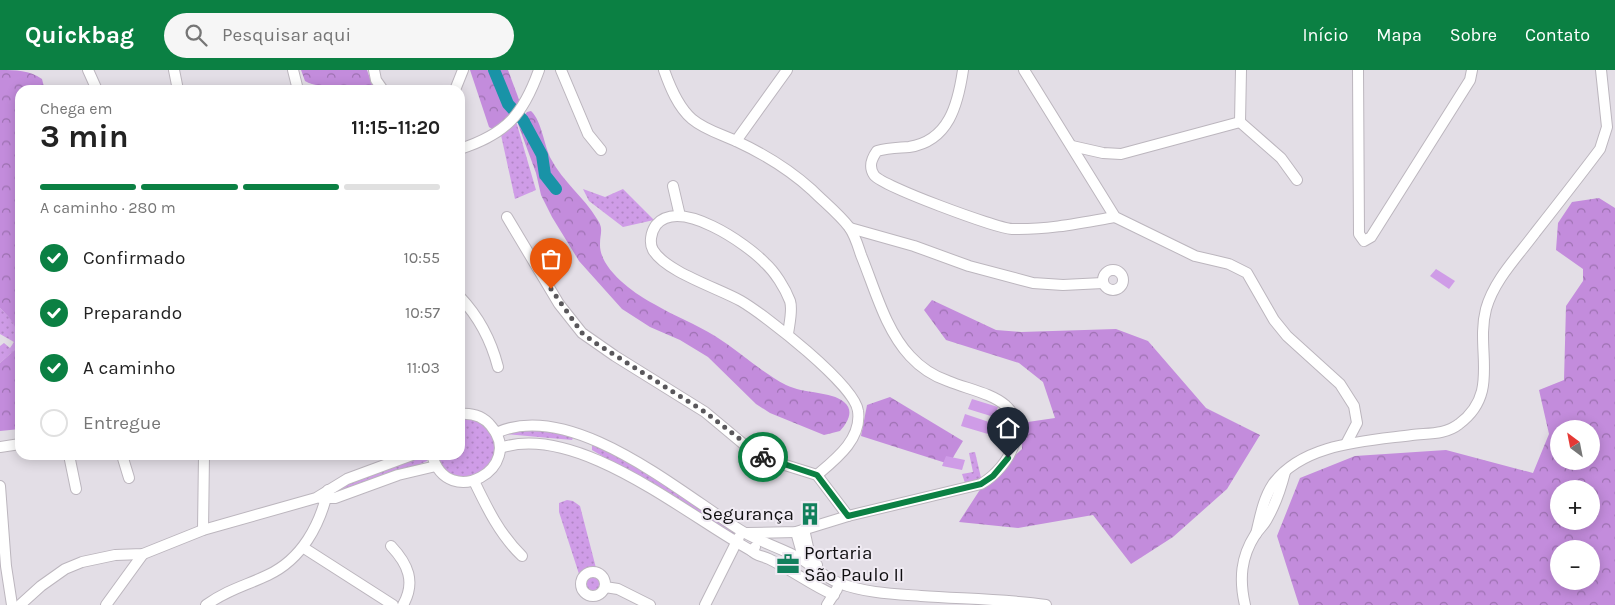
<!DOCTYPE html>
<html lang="pt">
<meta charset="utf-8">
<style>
:root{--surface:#fff;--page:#f6f6f6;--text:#222;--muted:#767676;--line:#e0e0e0;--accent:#0b8043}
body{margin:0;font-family:Karla,sans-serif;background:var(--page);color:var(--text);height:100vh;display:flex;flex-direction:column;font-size:19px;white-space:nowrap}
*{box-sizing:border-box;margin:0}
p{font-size:16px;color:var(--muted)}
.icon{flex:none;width:28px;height:28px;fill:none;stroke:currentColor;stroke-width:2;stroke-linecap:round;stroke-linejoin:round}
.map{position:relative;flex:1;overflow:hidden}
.sheet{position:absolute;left:15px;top:15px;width:450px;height:375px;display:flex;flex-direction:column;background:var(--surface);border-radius:15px;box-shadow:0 2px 12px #0003}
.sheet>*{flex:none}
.needle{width:32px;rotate:328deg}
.tools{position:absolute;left:1550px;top:350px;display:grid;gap:10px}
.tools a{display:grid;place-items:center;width:50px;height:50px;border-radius:50%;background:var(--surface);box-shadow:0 2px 12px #0003;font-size:25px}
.pin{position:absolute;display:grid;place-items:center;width:42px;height:42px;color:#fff;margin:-51px -21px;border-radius:50% 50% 50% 0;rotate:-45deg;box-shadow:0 0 5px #0007}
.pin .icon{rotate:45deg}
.courier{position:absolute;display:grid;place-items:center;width:50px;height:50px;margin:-25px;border:4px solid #0b8043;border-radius:50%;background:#fff;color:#222;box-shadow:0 1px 6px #0007}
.head em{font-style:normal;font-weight:700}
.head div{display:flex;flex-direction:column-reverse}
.head{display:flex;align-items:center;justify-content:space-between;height:85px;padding:0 25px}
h1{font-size:32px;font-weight:700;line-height:38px}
.bar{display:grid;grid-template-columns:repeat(4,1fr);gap:8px 5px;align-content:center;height:60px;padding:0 25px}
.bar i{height:6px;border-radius:4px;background:var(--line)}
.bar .active{background:var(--accent)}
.bar p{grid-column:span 4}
ol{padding:0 25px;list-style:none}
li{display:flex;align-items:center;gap:15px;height:55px}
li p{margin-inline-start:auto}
li .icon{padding:5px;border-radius:50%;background:var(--accent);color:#fff;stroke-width:4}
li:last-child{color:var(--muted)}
li i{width:28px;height:28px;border:2px solid var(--line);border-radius:50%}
header{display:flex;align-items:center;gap:30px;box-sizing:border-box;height:70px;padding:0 25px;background:var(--accent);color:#fff}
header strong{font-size:24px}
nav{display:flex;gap:28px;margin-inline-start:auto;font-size:18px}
.search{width:350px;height:45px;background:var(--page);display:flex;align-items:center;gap:12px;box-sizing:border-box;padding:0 18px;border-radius:28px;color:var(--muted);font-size:19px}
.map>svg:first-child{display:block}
.grass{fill:url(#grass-dots)}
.forest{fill:url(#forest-crowns);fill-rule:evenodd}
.pitch{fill:#cf9ce7}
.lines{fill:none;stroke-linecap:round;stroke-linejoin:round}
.river{stroke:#1993a7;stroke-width:12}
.minor-casing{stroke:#bcb6be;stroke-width:12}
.minor{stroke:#fff;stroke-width:10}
.done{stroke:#59575b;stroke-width:5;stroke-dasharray:0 9}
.route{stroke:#0b8043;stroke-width:6}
.labels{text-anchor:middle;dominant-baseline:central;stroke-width:4;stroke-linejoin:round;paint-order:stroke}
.poi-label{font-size:19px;fill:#0f0e10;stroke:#f0ebf3;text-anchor:end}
</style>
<header>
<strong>Quickbag</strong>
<div class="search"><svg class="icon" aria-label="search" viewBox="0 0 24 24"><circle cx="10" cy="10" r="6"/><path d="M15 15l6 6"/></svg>Pesquisar aqui</div>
<nav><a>Início</a><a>Mapa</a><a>Sobre</a><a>Contato</a></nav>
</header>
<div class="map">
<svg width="1615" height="535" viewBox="0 0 1615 535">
<defs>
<pattern id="grass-dots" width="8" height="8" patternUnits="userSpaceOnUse" patternTransform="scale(1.25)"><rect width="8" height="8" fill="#cf9ce7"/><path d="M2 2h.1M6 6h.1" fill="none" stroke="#b185c5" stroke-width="1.8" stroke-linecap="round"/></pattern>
<pattern id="forest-crowns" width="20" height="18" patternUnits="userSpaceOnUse" patternTransform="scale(1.25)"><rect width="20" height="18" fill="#c38cdc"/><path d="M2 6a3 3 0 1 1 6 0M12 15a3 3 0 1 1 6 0" fill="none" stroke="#9d71b1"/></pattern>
</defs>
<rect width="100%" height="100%" fill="#e3dee6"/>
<g class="grass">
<polygon points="516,51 536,120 515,129 501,65 512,57"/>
<polygon points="583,119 605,127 623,119 654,150 623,157 589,131"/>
<path d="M0,238C11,248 23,262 18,277L0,293V276L4,273L10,278L14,272L0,264Z"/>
<polygon points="460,344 483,348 500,378 484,406 451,409 432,385 460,385"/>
<polygon points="547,359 573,368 572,370 506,364 506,361"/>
<polygon points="598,373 739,459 735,465 592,380 592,376"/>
<polygon points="975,382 982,412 966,416 962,404 973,402 969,383"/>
<polygon points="424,385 428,388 427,391 418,395 346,421 341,420 344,416"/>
<polygon points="567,430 573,431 580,436 596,498 587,499 579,504 559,442 559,433"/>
<circle cx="593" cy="515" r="9"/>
</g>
<g class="forest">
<path d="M0,0C16,0 29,0 42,9L44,17L41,20H20V54L18,60L20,66V359L0,361V293L18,277C21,262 12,249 0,238Z"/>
<path d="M301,0H367L373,17L369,20C353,20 319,19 305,11Z"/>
<polygon points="470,0 508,0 521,35 508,52 495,61 489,57"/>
<path d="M531,41C542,51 544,76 551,89C563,112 584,127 597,149C604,159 600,163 600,174C599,199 635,224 654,234C674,246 696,254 715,266C739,281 761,302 786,315C804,324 831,321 844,332C855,341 847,353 840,361L824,365L770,343L756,334L708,287L680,270L650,257L622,239L579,191L552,147L541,125L536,103L518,54L527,42Z"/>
<path d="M1599,128L1615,138V535H1299L1277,466L1300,408L1355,386L1446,380L1533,403L1549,364L1539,320L1564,310L1566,236L1583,211V199L1556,180L1558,153L1572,132ZM1559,359H1591V391H1559ZM1559,419H1591V451H1559ZM1559,479H1591V511H1559Z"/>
<polygon points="932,230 996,260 1021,262 1116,259 1148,271 1206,338 1260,365 1227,419 1173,467 1131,494 1093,445 1018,458 959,452 983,415 1022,379 1021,353 1055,348 1043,312 1019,293 946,270 924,240"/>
<polygon points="890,327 963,371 949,394 861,366 867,335"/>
</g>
<g class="pitch">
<polygon points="1436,199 1455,211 1449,219 1430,206"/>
<polygon points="972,329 998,337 994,347 968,339"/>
<polygon points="965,344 992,353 988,364 961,356"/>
<polygon points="946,386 965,390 962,400 942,396"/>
</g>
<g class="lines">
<polyline class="river" points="494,0 508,34 523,50 542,85 545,105 556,119"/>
<defs>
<g id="minor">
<polyline points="88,0 97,20"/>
<polyline points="174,0 178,20"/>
<polyline points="293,0 298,20"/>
<polyline points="374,0 376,10 383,20"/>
<polyline points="561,0 588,64 601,80"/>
<path d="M664,0C670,17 678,37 692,49C705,60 721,64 736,71C762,83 790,100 812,120C824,132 839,144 849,157C855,165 858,176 861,185C875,219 885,259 910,286C921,298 933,306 948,311C979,324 1027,327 1014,374C1009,390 995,406 981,414L848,446L796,462L747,463"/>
<path d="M963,0C958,34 949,71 909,77C898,78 888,78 877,81C872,88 868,96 874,105C881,116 996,158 1012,159C1047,160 1081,153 1115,147"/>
<polyline points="1024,0 1115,147 1195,186 1229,194 1247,203 1274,250 1287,266 1340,314 1354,336 1357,353 1346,374"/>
<polyline points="1358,0 1359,164 1364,171 1371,167 1470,10 1472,0"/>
<polyline points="455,20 463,0"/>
<polyline points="1240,52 1281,88 1297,110"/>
<polyline points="736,71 787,0"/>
<polyline points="1072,76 1103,83 1121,84 1240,52 1241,0"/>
<path d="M460,79C506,64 523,45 539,0"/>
<polyline points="673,116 680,146"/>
<polyline points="507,147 559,234 582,263 615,286 705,342 747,377 766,389 817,405 848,446"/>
<polyline points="850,158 914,176 969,196 1033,213 1063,215 1103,213"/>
<circle cx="1113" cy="210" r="10"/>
<path d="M460,227C479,247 491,270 498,297"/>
<path d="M788,264C789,255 793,240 790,231C785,218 775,202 765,193C747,174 680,127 656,155C651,162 649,173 653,180C666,202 718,218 741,231C765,245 855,315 858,341C862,369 836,389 817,405"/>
<path d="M496,363C571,328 679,422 740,460C759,472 782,478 801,489C814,497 826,508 839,513C865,523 894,524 921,526C963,529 1005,529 1046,535"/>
<polyline points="0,377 20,374"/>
<path d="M500,378C577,352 686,445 752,481"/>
<polyline points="69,385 76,419"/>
<polyline points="122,385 129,408"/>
<path d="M432,385C448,442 526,397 491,356C483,346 472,343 460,344"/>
<path d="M474,411C487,438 500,465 522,486"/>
<polyline points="0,416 6,496 12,535"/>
<polyline points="320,428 335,428 398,405 436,396"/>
<polyline points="804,459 811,491 817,495"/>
<polyline points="203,460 204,385"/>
<polyline points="796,462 803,487"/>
<path d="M1256,464C1260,448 1263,429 1273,414C1303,373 1366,371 1412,365C1428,363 1445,365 1459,354C1501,323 1475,281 1486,239C1494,210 1518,186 1535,163C1557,135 1579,107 1600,79L1607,57L1601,0"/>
<path d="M391,476C408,494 416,512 403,535"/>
<path d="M755,477L752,481C756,486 763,486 769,489C792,500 811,515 834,525"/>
<polyline points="304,478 393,535"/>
<circle cx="593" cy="514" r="12"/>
<polyline points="605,517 618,519 650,535"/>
<polyline points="20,535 41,516 65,499 82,492 115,485 143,484 203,460 316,428 347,409 412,385"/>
<polyline points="106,535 143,484"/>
<path d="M206,535C229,519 245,516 268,505C302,489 320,455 328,420"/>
<polyline points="705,535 739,467"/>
<polyline points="827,535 837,519"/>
<path d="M1245,535C1239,509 1241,487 1255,465C1259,459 1264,455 1267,449C1275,435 1281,418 1285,402"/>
</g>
</defs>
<use href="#minor" class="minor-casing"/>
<use href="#minor" class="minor"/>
</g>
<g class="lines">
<polyline class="done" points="551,219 582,263 594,272 705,342 763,387"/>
<polyline class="route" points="763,387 817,405 848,446 981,414 993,406 1008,388"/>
</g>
<defs>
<symbol id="building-bare" viewBox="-9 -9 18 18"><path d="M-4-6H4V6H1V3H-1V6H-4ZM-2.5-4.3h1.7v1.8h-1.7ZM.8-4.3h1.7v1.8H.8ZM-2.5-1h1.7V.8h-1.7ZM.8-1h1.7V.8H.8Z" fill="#11805c" stroke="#f0ebf3" stroke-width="2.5" paint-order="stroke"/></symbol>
<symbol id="office-bare" viewBox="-9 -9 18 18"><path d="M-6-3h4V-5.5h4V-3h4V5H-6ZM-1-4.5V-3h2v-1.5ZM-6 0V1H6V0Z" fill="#11805c" stroke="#f0ebf3" stroke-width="2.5" paint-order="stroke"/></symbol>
</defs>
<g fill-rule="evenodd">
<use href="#building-bare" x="794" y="428" width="32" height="32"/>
<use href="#office-bare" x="772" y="478" width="32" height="32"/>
</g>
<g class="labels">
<g class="poi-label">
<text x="794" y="444">Segurança</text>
<text x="804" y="483" text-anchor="start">Portaria<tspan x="804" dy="22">São Paulo II</tspan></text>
</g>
</g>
</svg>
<div class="tools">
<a><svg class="needle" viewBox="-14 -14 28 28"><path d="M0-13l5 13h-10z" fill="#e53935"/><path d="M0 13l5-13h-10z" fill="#767676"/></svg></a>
<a>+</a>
<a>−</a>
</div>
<div class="pin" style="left:551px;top:219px;background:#ea580c"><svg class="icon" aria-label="bag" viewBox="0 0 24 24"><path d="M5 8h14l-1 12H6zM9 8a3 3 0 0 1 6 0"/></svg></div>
<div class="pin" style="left:1008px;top:388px;background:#1f2937"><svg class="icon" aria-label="home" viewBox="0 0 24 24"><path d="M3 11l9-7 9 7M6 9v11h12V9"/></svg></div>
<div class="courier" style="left:763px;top:387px"><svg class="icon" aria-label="bike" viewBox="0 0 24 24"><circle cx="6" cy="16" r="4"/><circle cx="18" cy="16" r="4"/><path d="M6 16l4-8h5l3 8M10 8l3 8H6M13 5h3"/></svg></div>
<section class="sheet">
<div class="head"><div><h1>3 min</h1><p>Chega em</p></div><em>11:15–11:20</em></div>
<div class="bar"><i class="active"></i><i class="active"></i><i class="active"></i><i></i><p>A caminho · 280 m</p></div>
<ol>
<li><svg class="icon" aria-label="check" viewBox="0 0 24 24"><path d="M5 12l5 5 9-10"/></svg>Confirmado<p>10:55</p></li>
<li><svg class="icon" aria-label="check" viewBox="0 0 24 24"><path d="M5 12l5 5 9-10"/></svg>Preparando<p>10:57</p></li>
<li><svg class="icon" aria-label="check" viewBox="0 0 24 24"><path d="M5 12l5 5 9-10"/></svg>A caminho<p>11:03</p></li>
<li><i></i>Entregue</li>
</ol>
</section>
</div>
